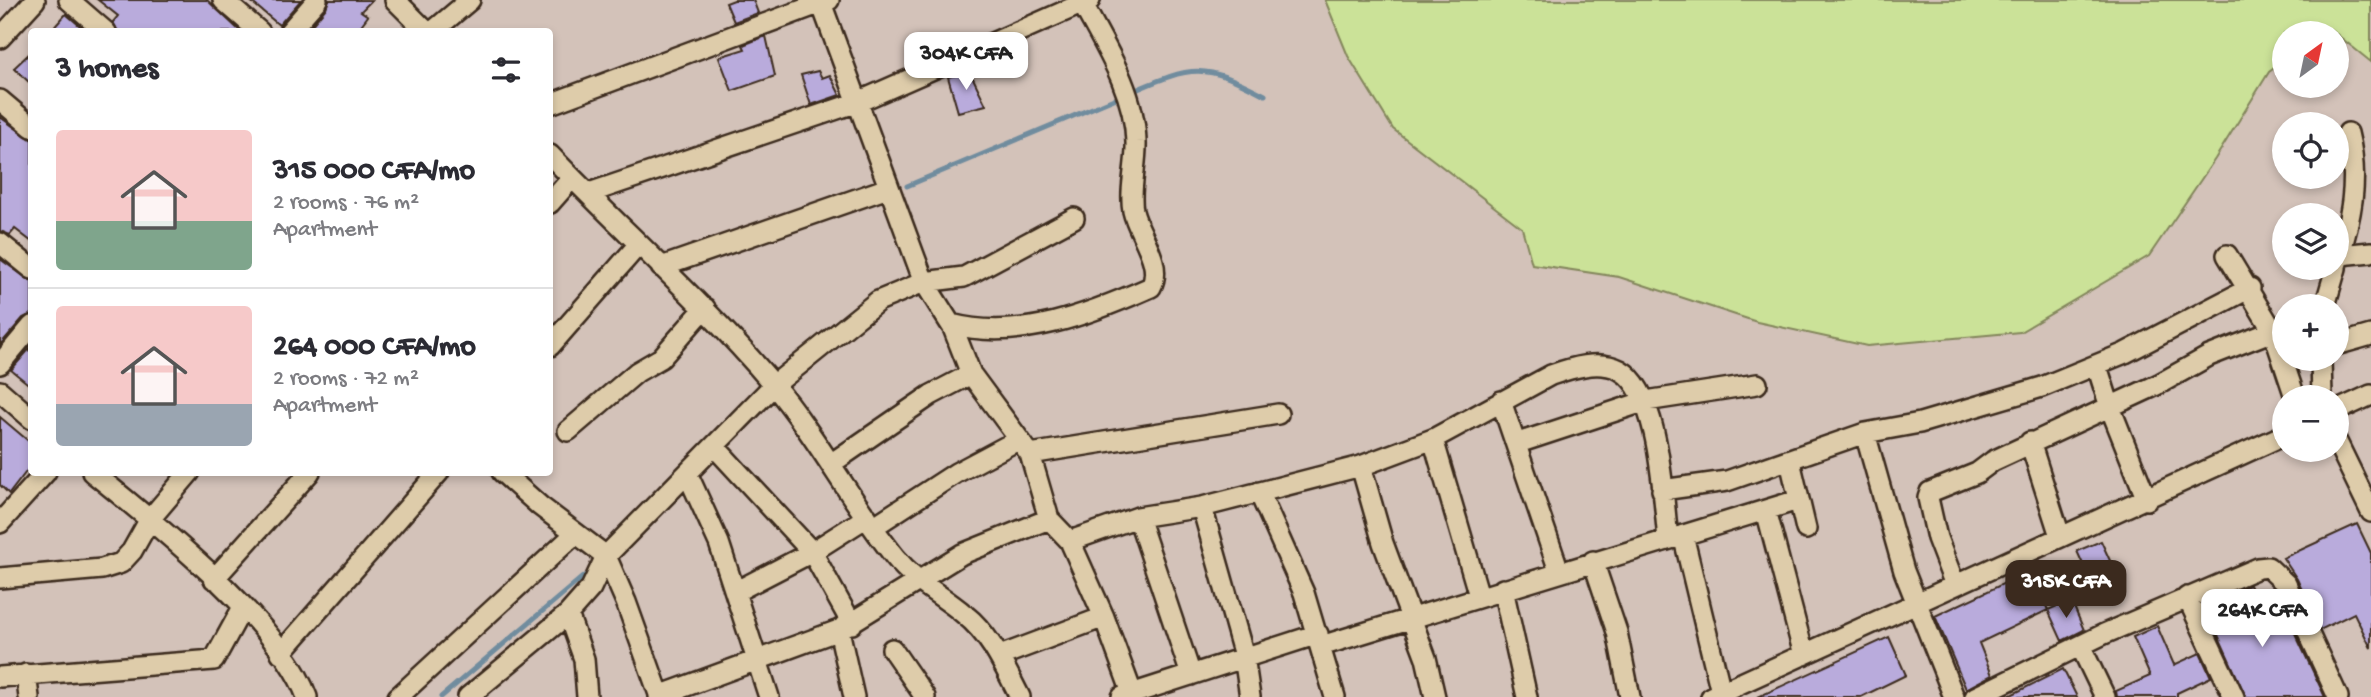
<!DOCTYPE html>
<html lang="en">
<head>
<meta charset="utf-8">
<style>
  body { margin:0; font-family:"Gochi Hand",sans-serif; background:#f2f2f3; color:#2b2b33; height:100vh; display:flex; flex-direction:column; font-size:26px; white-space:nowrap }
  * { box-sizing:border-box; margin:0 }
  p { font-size:23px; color:#7c7c81 }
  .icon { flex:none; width:38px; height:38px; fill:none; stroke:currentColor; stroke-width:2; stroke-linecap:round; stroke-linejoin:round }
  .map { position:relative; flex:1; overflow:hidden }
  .details { position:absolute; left:28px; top:28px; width:525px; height:448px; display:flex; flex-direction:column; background:#fff; border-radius:7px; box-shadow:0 4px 10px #0003 }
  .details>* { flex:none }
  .needle { width:46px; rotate:33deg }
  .tools { position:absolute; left:2272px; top:21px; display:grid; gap:14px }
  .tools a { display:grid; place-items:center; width:77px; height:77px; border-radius:50%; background:#fff; box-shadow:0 4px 10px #0003; font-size:35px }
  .price { position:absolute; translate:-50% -60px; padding:0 16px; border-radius:14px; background:#fff; color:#222; font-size:23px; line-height:46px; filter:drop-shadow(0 2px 4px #0008) }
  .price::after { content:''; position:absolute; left:50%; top:42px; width:21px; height:16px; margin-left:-10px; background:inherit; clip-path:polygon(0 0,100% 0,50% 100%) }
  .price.selected { background:#3b2a1e; color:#fff }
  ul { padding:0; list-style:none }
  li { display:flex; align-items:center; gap:21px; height:175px; padding:0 28px }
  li+li { border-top:2px solid #e1e1e2 }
  li span { display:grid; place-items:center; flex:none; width:196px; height:140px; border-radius:7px; color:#555 }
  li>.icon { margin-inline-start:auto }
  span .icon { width:84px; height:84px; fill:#fffc; stroke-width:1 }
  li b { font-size:30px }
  h2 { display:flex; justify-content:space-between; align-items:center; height:84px; padding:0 28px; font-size:30px }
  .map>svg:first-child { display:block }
</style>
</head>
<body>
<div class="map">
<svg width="2371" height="697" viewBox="0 0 2371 697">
  <rect width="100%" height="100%" fill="#d3c2b9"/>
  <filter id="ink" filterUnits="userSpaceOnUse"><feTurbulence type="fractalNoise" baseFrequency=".0143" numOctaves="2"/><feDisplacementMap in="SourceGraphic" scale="14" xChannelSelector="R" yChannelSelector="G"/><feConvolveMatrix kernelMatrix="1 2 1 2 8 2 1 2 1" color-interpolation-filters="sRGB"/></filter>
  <g filter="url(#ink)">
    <path fill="#cbe298" stroke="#83865b" stroke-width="2" d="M1325,0h1046v62l-41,-33 -7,4h-39v28l-15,11 -54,87 -66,97 -129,76 -153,14 -110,-24 -138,-45 -87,-13 -10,-36 -129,-99 -45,-73z"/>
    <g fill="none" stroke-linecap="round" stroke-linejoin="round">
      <path stroke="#708c9e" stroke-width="5" d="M1131,92c62,-27 73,-29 134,3
        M907,186l214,-90
        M441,697l143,-121"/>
    </g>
    <path fill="#b9abdc" stroke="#3b2a1e" stroke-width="2" d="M98,0h109l34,32h-123l-5,-10 5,-6z
      M249,0h52l-22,25z
      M329,0h43l-11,11 7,5 -12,16h-50l20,-24z
      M734,0h19l5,13 -24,9 -8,-19z
      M66,14l21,18h-37z
      M766,36l9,40 -43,15 -13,-34 26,-8 -2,-4z
      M32,51v34l-18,-17z
      M818,71l4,7 8,-3 10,20 -29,10 -10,-30z
      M970,72l16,33 -28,7 -10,-35z
      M0,117l32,23v102l-17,-13 -5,6 -10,-4z
      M0,259l32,23v32l-9,4 -23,27z
      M32,346v41l-21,-17z
      M0,417l32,27v20l-23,30 -9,-9z
      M2357,524l14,29v95l-17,-35 -34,17 -23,-51 -14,-21z
      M2101,541l17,37 -24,11 -17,-38z
      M2030,571l18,39 -69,33 13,32 -26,14 -31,-73z
      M2249,585l17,39 20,-10 39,83h-79l-42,-93z
      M2071,600l13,30 -22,11 -14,-31z
      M2157,626l17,39 26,-12 11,24 -34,16v4h-60l-1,-6 34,-15 -17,-39z
      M1889,637l17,38 -45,22h-103z
      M2063,669l14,28h-70z"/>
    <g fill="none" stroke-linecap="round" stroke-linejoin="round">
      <defs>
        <path id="minor" d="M69,0l37,32
          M223,0l37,32
          M395,0l32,32
          M820,0l104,282 29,46 18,46
          M289,32l28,-32
          M432,32l38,-32
          M0,38l35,-38
          M0,100l32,27
          M550,104l279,-104
          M550,155c74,77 153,147 222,228 46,55 79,119 123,174 20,25 45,37 69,57 27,21 41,54 56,83
          M589,193l269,-91 232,-102
          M550,203l22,-25
          M0,243l32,26
          M2227,255l46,76 22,66
          M2340,255l31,-3
          M2336,266c15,-46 24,-86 12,-133
          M661,267l227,-79
          M2325,306l11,-38
          M951,324c68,18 139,-10 200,-37 13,-23 -13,-53 -18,-76 -4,-22 4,-47 3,-69 -1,-50 -31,-96 -54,-139
          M2336,345l35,-10
          M550,346l89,-102
          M2321,359l1,38
          M0,364l32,-38
          M2097,366l13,41 37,93
          M0,391l32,28
          M1501,401l58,170
          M2336,411l35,-16
          M568,431l69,-59 24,-14 44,-50
          M1865,433l39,138 50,126
          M1433,439l46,157
          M2336,440l35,72
          M2030,442l30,94
          M1518,443l128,-42 111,-17
          M714,446l98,106 40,72
          M1030,454l248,-40
          M1790,461l16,68
          M832,463l99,-68 40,-21 59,80 19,65 21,22 68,-24 64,-10 159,-41 72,-27 118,-64c20,-7 48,-16 69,-5 40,22 43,128 48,169
          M1361,466l22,77 43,115 9,39
          M92,472c63,51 188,151 215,225
          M502,472l38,34 66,50 20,46 34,95
          M688,475l31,68 50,154
          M1662,490l65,-9 138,-48 55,-10 122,-36 83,-34 125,-65
          M1259,492l45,101 31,104
          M1202,507l42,149 6,41
          M1766,510l38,145
          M1138,517l53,158
          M0,523l46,-51
          M873,527l83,-54 62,-33
          M1683,535l38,157
          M1070,541l34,76 28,76
          M1593,561l24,71 13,65
          M0,578l102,-9 19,-6 11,-12 18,-32 40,-47
          M214,579l96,-107
          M1955,585l-18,-47 -9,-40 2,-6 47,-19 16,-12 166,-77 50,-28 64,-25
          M1503,589l24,108
          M735,592l77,-40 55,-35
          M2187,597l47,100
          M568,614l16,45 3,38
          M839,630l15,67
          M1321,646l477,-146
          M2081,647l24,50
          M892,649l33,48
          M281,653l158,-181
          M1000,656l104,-39
          M26,674l3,23
          M0,677l214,-17 29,-53
          M659,696l180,-66 123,-76 87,-35
          M398,697l177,-163
          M468,697l100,-83 23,-26 15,-32 168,-171 104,-84 46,-19 40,-5 110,-59
          M1122,697l196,-63
          M1711,697l573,-262
          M1975,697l129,-63 154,-66 10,-1 18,17 52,113"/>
      </defs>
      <use href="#minor" stroke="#3b2a1e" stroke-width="24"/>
      <use href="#minor" stroke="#deccaa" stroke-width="19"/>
    </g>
  </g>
</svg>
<div class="tools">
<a><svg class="needle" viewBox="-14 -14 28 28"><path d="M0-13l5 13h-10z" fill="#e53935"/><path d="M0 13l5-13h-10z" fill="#7c7c81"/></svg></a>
<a><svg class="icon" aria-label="locate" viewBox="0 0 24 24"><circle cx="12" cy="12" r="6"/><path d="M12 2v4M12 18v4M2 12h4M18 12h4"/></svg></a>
<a><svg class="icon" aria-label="layers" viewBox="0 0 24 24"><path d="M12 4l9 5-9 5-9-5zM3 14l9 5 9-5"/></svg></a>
<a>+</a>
<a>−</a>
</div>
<b class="price" style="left:966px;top:92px">304K CFA</b>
<b class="price selected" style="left:2066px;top:620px">315K CFA</b>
<b class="price" style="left:2262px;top:649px">264K CFA</b>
<section class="details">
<h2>3 homes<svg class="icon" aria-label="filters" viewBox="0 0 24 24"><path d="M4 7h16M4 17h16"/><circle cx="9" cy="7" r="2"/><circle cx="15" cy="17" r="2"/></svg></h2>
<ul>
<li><span style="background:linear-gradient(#f6c9c9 65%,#7fa58c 0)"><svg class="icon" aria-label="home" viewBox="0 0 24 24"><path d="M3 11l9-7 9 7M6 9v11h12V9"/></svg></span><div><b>315 000 CFA/mo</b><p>2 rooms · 76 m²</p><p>Apartment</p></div></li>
<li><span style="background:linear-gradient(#f6c9c9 70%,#9aa5b1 0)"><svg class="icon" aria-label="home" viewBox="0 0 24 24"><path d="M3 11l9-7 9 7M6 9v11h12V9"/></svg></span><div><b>264 000 CFA/mo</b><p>2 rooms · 72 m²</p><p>Apartment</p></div></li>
</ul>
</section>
</div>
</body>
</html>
